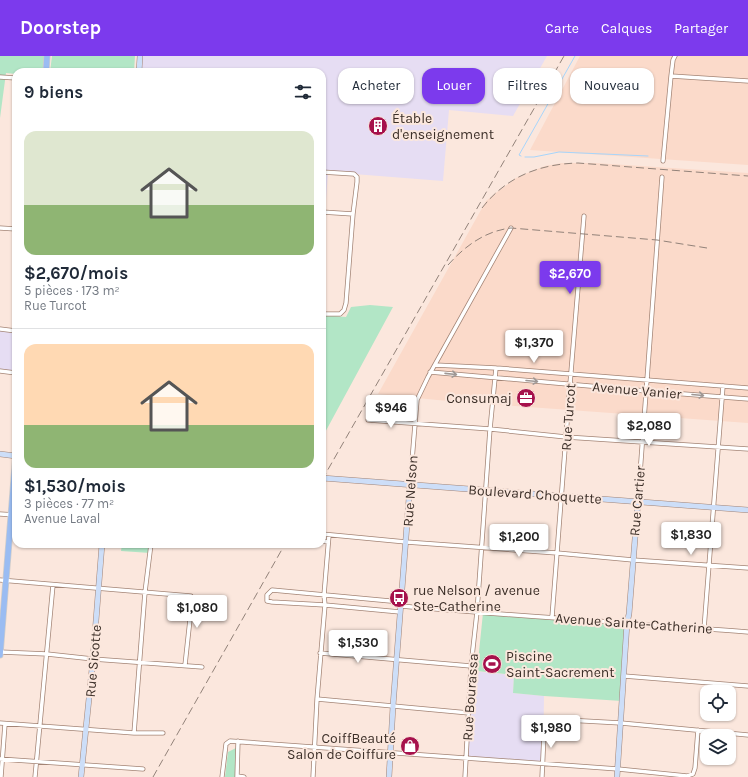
<!DOCTYPE html>
<html lang="fr">
<head>
<meta charset="utf-8">
<style>
  body { margin:0; font-family:Karla,sans-serif; background:#f6f6f7; color:#1f2937; height:100vh; display:flex; flex-direction:column; font-size:15px; white-space:nowrap }
  * { box-sizing:border-box; margin:0 }
  p { font-size:13px; color:#747a83 }
  .icon { flex:none; width:22px; height:22px; fill:none; stroke:currentColor; stroke-width:2; stroke-linecap:round; stroke-linejoin:round }
  .map { position:relative; flex:1; overflow:hidden }
  .panel { position:absolute; left:12px; top:12px; width:314px; height:480px; display:flex; flex-direction:column; background:#fff; border-radius:12px; box-shadow:0 1px 3px #0004 }
  .panel>* { flex:none }
  .top-card { position:absolute; left:338px; top:12px; width:350px; height:36px; display:flex; gap:8px }
  .fabs { position:absolute; left:700px; top:629px; display:grid; gap:8px }
  .fabs a { display:grid; place-items:center; width:36px; height:36px; border-radius:8px; background:#fff; box-shadow:0 1px 3px #0004; font-size:20px }
  .price { position:absolute; translate:-50% -34px; padding:0 9px; border-radius:4px; background:#fff; color:#222; font-size:13px; line-height:26px; filter:drop-shadow(0 1px 2px #0008) }
  .price::after { content:''; position:absolute; left:50%; top:24px; width:12px; height:9px; margin-left:-6px; background:inherit; clip-path:polygon(0 0,100% 0,50% 100%) }
  .price.on { background:#7c3aed; color:#fff }
  ul { padding:0; list-style:none }
  li { display:grid; align-content:center; gap:8px; height:212px; padding:0 12px }
  li+li { border-top:1px solid #e0e1e3 }
  li span { display:grid; place-items:center; height:124px; border-radius:12px; color:#555 }
  li>.icon { margin-inline-start:auto }
  span .icon { width:72px; height:72px; fill:#fffc; stroke-width:1 }
  li b { font-size:17px }
  h2 { display:flex; justify-content:space-between; align-items:center; height:48px; padding:0 12px; font-size:17px }
  .pill { padding:0 14px; border-radius:12px; background:#fff; box-shadow:0 1px 3px #0004; font-size:14px; line-height:36px }
  .pill.on { background:#7c3aed; color:#fff }
  header { display:flex; align-items:center; gap:24px; box-sizing:border-box; height:56px; padding:0 20px; background:#7c3aed; color:#fff }
  header strong { font-size:19px }
  nav { display:flex; gap:22px; margin-inline-start:auto; font-size:14px }
  .map>svg:first-child { display:block }
</style>
</head>
<body>
<header>
<strong>Doorstep</strong>
<nav><a>Carte</a><a>Calques</a><a>Partager</a></nav>
</header>
<div class="map">
<svg width="748" height="721" viewBox="0 0 748 721">
  <rect width="100%" height="100%" fill="#fbe7dd"/>
  <path fill="#fbdaca" d="M580,0h168v109l-218,-15z
    M562,107h33l153,10v250l-262,-19 -49,-4 -59,-6 108,-193 11,-9 19,-14 16,-7 13,-5z"/>
  <path fill="#e6ddf3" d="M140,0h407l-34,60 -64,-6 -6,71 -115,-9 -3,41 -3,-1v-140h-183z
    M0,273l16,2v42l-16,-2z
    M471,615l43,4 -1,18 31,3 -1,68 -77,-6z"/>
  <path fill="#b2e6c6" d="M0,0h50l-3,16h-31v2l-10,-1 -6,45z
    M52,0h83l-1,16h-84z
    M370,249l23,2 -71,131v-123l24,2 5,-10z
    M122,488h29l-1,9 -29,-2z
    M483,557l144,10 -5,78 -78,-5 -31,-3 1,-18 -37,-4z
    M236,692l-1,29h-10l3,-25z"/>
  <path fill="#a7d5fb" d="M484,603l16,1 -1,9 -16,-2z"/>
  <g fill="none" stroke-linecap="round" stroke-linejoin="round">
    <path stroke="#a7d5fb" stroke-width="1" d="M521,100l-2,-1 56,-99
      M525,101h9l25,-5 89,4"/>
    <defs>
      <path id="street" d="M671,20l77,5
        M0,21l16,1
        M663,105l8,-85 2,-16 2,-4
        M322,116l32,2 3,3v5l-4,32 -7,89 -2,7 -4,4h-18
        M322,156l31,2
        M0,172l16,1
        M0,273l16,2
        M435,309l61,3 252,20
        M0,315l16,2
        M430,316l216,19 102,8
        M368,364l122,9 76,8 182,12
        M410,429l7,-85 11,-23 83,-149
        M638,445l24,-324
        M0,458l16,1
        M322,478l84,8 151,11 76,7 115,8
        M322,485l6,1
        M0,524l191,16 1,5 -7,64
        M401,550c115,10 231,17 347,26
        M400,556l-75,-7 -53,-3 -5,-1v-6l5,-5 129,12
        M552,561l5,-64 13,-169 14,-168
        M704,573l19,-243
        M0,596l47,2 46,5 109,8
        M320,597l151,13
        M624,620l124,10
        M317,643l152,14
        M0,667l134,10h29
        M134,677l11,-141 6,-48
        M0,703l143,10
        M237,720l7,1
        M1,721l4,-53
        M35,721l18,-192
        M222,721l4,-33 4,-3 388,28 69,7 6,-2 2,-6 3,-38
        M237,721l1,-36
        M313,721l4,-78 8,-94 -1,-10 5,-60
        M465,721l6,-111 6,-54 13,-183 6,-61
        M542,721l2,-43 4,-15 73,4 127,12"/>
      <path id="secondary" d="M139,16l1,-16
        M0,398l16,2
        M322,422l426,32
        M81,721l12,-118 9,-115
        M389,721l4,-71 17,-221
        M617,721l10,-154 2,-9 9,-113"/>
      <path id="primary" d="M46,16l1,-16
        M0,599l16,-202"/>
    </defs>
    <use href="#street" stroke="#a38475" stroke-width="5"/>
    <use href="#secondary" stroke="#a38475" stroke-width="6"/>
    <use href="#primary" stroke="#d0cdcb" stroke-width="7"/>
    <use href="#street" stroke="#fff" stroke-width="3.5"/>
    <use href="#secondary" stroke="#cddef8" stroke-width="5"/>
    <use href="#primary" stroke="#9abcf2" stroke-width="5.5"/>
    <path stroke="#928279" stroke-width="1" stroke-dasharray="8 4" stroke-linecap="butt" d="M482,152c24,-31 57,-44 96,-45l170,13
      M448,209c17,-19 37,-34 63,-37l146,12 50,8
      M322,424l242,-424
      M153,721l132,-233"/>
  </g>
  <defs><path id="oneway-shaft" d="M-6 0H5M1.5-3L5.5 0L1.5 3" fill="none" stroke-width="1.6" stroke-linecap="round" stroke-linejoin="round"/></defs>
  <g stroke="#9e9794">
    <use href="#oneway-shaft" transform="translate(451 318) rotate(6)"/>
    <use href="#oneway-shaft" transform="translate(532 325) rotate(5)"/>
    <use href="#oneway-shaft" transform="translate(698 339) rotate(5)"/>
  </g>
  <defs>
    <symbol id="building-disc" viewBox="-11 -11 22 22"><circle r="9.5" fill="#a6114c" stroke="#fbe7dd"/><path d="M-4-6H4V6H1V3H-1V6H-4ZM-2.5-4.3h1.7v1.8h-1.7ZM.8-4.3h1.7v1.8H.8ZM-2.5-1h1.7V.8h-1.7ZM.8-1h1.7V.8H.8Z" fill="#fff"/></symbol>
    <symbol id="office-disc" viewBox="-11 -11 22 22"><circle r="9.5" fill="#a6114c" stroke="#fbe7dd"/><path d="M-6-3h4V-5.5h4V-3h4V5H-6ZM-1-4.5V-3h2v-1.5ZM-6 0V1H6V0Z" fill="#fff"/></symbol>
    <symbol id="bus-disc" viewBox="-11 -11 22 22"><circle r="9.5" fill="#a6114c" stroke="#fbe7dd"/><path d="M-5-6H5V4H4V6H2V4H-2V6H-4V4H-5ZM-3.5-4V0h7V-4ZM-3.5 1.2v1.5H-2V1.2ZM2 1.2v1.5H3.5V1.2Z" fill="#fff"/></symbol>
    <symbol id="stadium-disc" viewBox="-11 -11 22 22"><circle r="9.5" fill="#a6114c" stroke="#fbe7dd"/><path d="M0-5a6.5 5 0 1 0 0 10a6.5 5 0 1 0 0-10ZM-3.5-1.8h7v3.6h-7Z" fill="#fff"/></symbol>
    <symbol id="shop-disc" viewBox="-11 -11 22 22"><circle r="9.5" fill="#a6114c" stroke="#fbe7dd"/><path d="M-5-2.5h2.3a2.7 3.5 0 0 1 5.4 0H5L5.5 6h-11ZM-1.5-2.5h3a1.5 2.3 0 0 0-3 0Z" fill="#fff"/></symbol>
  </defs>
  <g fill-rule="evenodd">
    <use href="#building-disc" x="367" y="59" width="22" height="22"/>
    <use href="#office-disc" x="515" y="331" width="22" height="22"/>
    <use href="#bus-disc" x="388" y="531" width="22" height="22"/>
    <use href="#stadium-disc" x="481" y="597" width="22" height="22"/>
    <use href="#shop-disc" x="399" y="679" width="22" height="22"/>
  </g>
  <g text-anchor="middle" stroke-width="4" stroke-linejoin="round" paint-order="stroke">
    <g font-size="14" fill="#3c2f28" stroke="#fbe7dd" text-anchor="start">
      <text x="392" y="67">Étable<tspan x="392" dy="16">d'enseignement</tspan></text>
      <text x="512" y="347" text-anchor="end">Consumaj</text>
      <text x="413" y="539">rue Nelson / avenue<tspan x="413" dy="16">Ste-Catherine</tspan></text>
      <text x="506" y="605">Piscine<tspan x="506" dy="16">Saint-Sacrement</tspan></text>
      <text x="396" y="687" text-anchor="end">CoiffBeauté<tspan x="396" dy="16">Salon de Coiffure</tspan></text>
    </g>
    <g font-size="14" fill="#3c2f28" stroke="#fbe7dd">
      <text transform="translate(637 334) rotate(5)" y="5">Avenue Vanier</text>
      <text transform="translate(568 361) rotate(-86)" y="5">Rue Turcot</text>
      <text transform="translate(410 435) rotate(-86)" y="5">Rue Nelson</text>
      <text transform="translate(535 438) rotate(4)" y="5">Boulevard Choquette</text>
      <text transform="translate(637 445) rotate(-85)" y="5">Rue Cartier</text>
      <text transform="translate(634 567) rotate(4)" y="5">Avenue Sainte-Catherine</text>
      <text transform="translate(93 605) rotate(-85)" y="5">Rue Sicotte</text>
      <text transform="translate(470 641) rotate(-86)" y="5">Rue Bourassa</text>
    </g>
  </g>
</svg>
<div class="fabs">
<a><svg class="icon" aria-label="locate" viewBox="0 0 24 24"><circle cx="12" cy="12" r="6"/><path d="M12 2v4M12 18v4M2 12h4M18 12h4"/></svg></a>
<a><svg class="icon" aria-label="layers" viewBox="0 0 24 24"><path d="M12 4l9 5-9 5-9-5zM3 14l9 5 9-5"/></svg></a>
</div>
<b class="price on" style="left:570px;top:239px">$2,670</b>
<b class="price" style="left:534px;top:308px">$1,370</b>
<b class="price" style="left:391px;top:373px">$946</b>
<b class="price" style="left:649px;top:391px">$2,080</b>
<b class="price" style="left:691px;top:500px">$1,830</b>
<b class="price" style="left:519px;top:502px">$1,200</b>
<b class="price" style="left:197px;top:573px">$1,080</b>
<b class="price" style="left:358px;top:608px">$1,530</b>
<b class="price" style="left:551px;top:693px">$1,980</b>
<div class="top-card">
<a class="pill">Acheter</a>
<a class="pill on">Louer</a>
<a class="pill">Filtres</a>
<a class="pill">Nouveau</a>
</div>
<section class="panel">
<h2>9 biens<svg class="icon" aria-label="filters" viewBox="0 0 24 24"><path d="M4 7h16M4 17h16"/><circle cx="9" cy="7" r="2"/><circle cx="15" cy="17" r="2"/></svg></h2>
<ul>
<li><span style="background:linear-gradient(#dfe7d0 60%,#8fb573 0)"><svg class="icon" aria-label="home" viewBox="0 0 24 24"><path d="M3 11l9-7 9 7M6 9v11h12V9"/></svg></span><div><b>$2,670/mois</b><p>5 pièces · 173 m²</p><p>Rue Turcot</p></div></li>
<li><span style="background:linear-gradient(#ffd9b3 65%,#8fb573 0)"><svg class="icon" aria-label="home" viewBox="0 0 24 24"><path d="M3 11l9-7 9 7M6 9v11h12V9"/></svg></span><div><b>$1,530/mois</b><p>3 pièces · 77 m²</p><p>Avenue Laval</p></div></li>
</ul>
</section>
</div>
</body>
</html>
